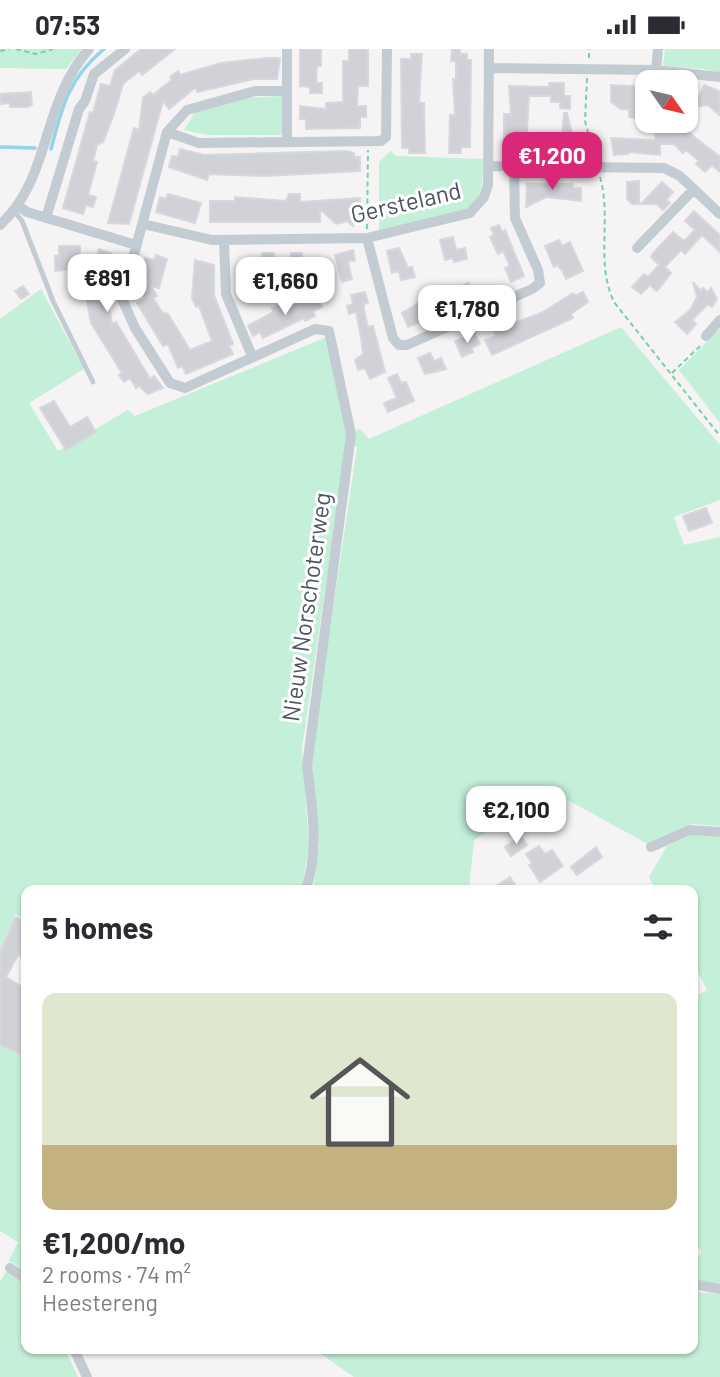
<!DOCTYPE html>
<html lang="en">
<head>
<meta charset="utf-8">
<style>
  body { margin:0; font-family:Barlow,sans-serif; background:#f2f2f3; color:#2b2b33; height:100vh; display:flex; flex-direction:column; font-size:26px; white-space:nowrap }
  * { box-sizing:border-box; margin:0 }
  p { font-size:23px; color:#7c7c81 }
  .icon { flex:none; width:38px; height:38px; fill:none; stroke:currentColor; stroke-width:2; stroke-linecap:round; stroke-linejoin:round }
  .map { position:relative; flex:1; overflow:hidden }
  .details { position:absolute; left:21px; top:836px; width:677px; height:469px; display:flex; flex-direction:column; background:#fff; border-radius:14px; box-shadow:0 2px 5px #0004 }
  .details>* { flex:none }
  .needle { width:46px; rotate:124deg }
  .tools { position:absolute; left:635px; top:21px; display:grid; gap:14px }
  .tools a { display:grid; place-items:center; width:63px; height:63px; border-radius:14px; background:#fff; box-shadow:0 2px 5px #0004; font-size:35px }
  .price { position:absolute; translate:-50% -60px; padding:0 16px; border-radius:14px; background:#fff; color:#222; font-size:23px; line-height:46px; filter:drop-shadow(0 2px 4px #0008) }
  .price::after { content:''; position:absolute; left:50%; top:42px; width:21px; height:16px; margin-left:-10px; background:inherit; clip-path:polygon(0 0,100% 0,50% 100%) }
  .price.on { background:#db2777; color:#fff }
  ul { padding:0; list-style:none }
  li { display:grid; align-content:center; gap:14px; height:371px; padding:0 21px }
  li+li { border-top:2px solid #e1e1e2 }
  li span { display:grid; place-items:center; height:217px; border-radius:14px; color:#555 }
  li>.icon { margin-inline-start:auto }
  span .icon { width:126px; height:126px; fill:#fffc; stroke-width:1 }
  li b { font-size:30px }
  h2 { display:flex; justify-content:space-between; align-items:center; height:84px; padding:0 21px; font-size:30px }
  .status { display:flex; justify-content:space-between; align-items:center; height:49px; padding:0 35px; background:#fff; direction:ltr }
  .status svg { height:19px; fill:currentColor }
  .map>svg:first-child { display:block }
</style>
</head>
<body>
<div class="status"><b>07:53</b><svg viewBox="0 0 49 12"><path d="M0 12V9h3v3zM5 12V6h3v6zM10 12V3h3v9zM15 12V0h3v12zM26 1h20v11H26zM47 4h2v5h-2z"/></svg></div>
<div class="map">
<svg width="720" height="1328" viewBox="0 0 720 1328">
  <rect width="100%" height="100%" fill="#f5f3f3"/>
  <path fill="#c4efd8" d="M0,0h82l-16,20 -66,-1z
    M665,0h55v24l-16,-4 -41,-3z
    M282,47v39h-74l-24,-5 11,-18 49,-14z
    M391,102l5,5 87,3c0,15 1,36 -12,47 -18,14 -69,19 -92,24v-68z
    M41,240l43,80 -55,34 29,48 70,-41 7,6 192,-79 21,93 -46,319 7,99 -8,43h-275v28l-11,-5 -14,33 11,6 -12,26v-660z
    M621,278l99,118v55l-46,17 10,28 36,-8v289l-28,-2 -44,20 -84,-46 -20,-5 -70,47 -5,51h-156l6,-44 -9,-83 47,-317 -4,-1 1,-15 6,-2 9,10z
    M719,280l1,1v93l-41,-53z
    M691,786l29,2v448l-27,-4v-17l9,-13 -9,-8v-245l14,-8 -14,-27v-72h-37l-7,-14 18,-31z
    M0,980l26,14v230l-17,-13 9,-18 -18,-11z
    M7,1221l19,12v67h39l13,28h-78v-95z
    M693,1243l27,2v83h-366l-40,-28h379z"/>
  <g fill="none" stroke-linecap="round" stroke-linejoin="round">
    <path stroke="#93d3eb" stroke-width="3.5" d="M0,98l35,1
      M51,100c11,-43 18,-71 53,-100"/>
  </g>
  <path fill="#d0d2d7" stroke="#d7d8de" stroke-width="2" d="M141,0h34l-33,26 -3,-4 -16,13 -9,30 -11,28 -6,3 -4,16 4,1 -9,33 8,2 -3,10 -7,-2 -3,9 -20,-6 27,-96 3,1 8,-29 9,2 5,-16z
    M300,0h21v17h-4l-1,17h6v10h-12v-6l-10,-1z
    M349,0h19v37h-10l-1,20h9v11h-6v11l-54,1v-10h-6v-13l26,3v-6l17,-1v-41h6z
    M452,0h8v5h7v6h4l-1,87h-9v6h-12l1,-38h5l-2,-36h3v-18h-5z
    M411,5h11l-3,49h5l1,50h-16v-5h-7l-1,-89h10z
    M267,9h13l-3,21h-23l-57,13 -1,-5 -27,22 -6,-8 -34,123 -21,-1 26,-95 5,2 4,-32 7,-6 3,3 16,-13 3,-2 -2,-3 8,-6 2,4 41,-12z
    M549,34h15v13h6v13l-10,-1v-6h-9v-6h-22l-2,35h-7v19h-16v-36h7l-2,-28 40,1z
    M611,36l37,2v17l-11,2v12l-8,-1v-8h-8l-10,-7z
    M704,36l15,6 1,25 -12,-11 -22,3v-11h12z
    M31,43l1,13 -4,2h-18v-4l-10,1v-10z
    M564,64h3l8,34h-10v4h-29v-17l26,1z
    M674,72l46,36v15l-8,-7 -7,7 -9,-8 3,-3 -13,-11 -3,3 -9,-9h-14v11l-32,-3v2l-14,1 -3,-17 44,2v-7h19z
    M180,100l24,6 143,-4 7,2v4h6v14l-95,5 -56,-2 -2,6 -38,-13 3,-11 6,1z
    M639,132v23h-7l-5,-5v-17z
    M662,133l11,10 -7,8 4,3 -7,7 -6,-6h-16z
    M527,135h46v4h8v13l-35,-4 -20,10z
    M168,145l33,9 -6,20 -39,-11 4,-15 6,2z
    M289,145h11v8l60,-4v11h-7v17l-6,-5 -11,3 -16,-15v13h-110v-21h25v-4l51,4z
    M694,162l26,24v17l-18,-17 -17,19 -4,-4 -16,17 6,6 -14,18 -7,-6 -9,9 -9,-7 12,-13 4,3 11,-12 -8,-8 2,-4 20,-21 11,9 11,-11 -10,-9z
    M499,176l3,7 3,-2 19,46 -13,6 -6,-14 5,-2 -7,-15 -5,3 -8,-17 4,-2 -3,-7z
    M453,188l3,13 9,-2 2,11 -13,3 -1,-4 -8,2 -5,-20z
    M559,191l3,6 8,-4 13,29 -17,8 -4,-9 -5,-5 -3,2 -9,-21z
    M59,197h21v10h17l2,-7 12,4 -2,5 10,3 -5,20 -10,-3 8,46 4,-2 34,57 4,-3 9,12 -15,6 -9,-8 -3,2 -6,-10 -6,4 -5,-7 3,-2 -31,-50 -6,-32 5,-1 6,-23 -41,4v-15h4z
    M399,199l9,20 4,-1 3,10 -14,3 -2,-9 -7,2 -5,-22z
    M353,201l2,10 -7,2 4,17 -10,3 -7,-27z
    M262,204h12v5h17v-5h11v6h9v13l-54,-1 -6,2v10l-7,4 -7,-5 1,-16h9v-5h15z
    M156,206l11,4 -8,29 -8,-2 6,10 -4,2 9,14 6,2 22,36 22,-9 -13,-35 -3,1 -4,-9 3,-38 19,5v30l19,49 -4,2 4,8 -47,20 -4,-8 -4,2 -10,-24 -5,2 -26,-43 8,-5 -3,-4 7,-14 -9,-2 5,-20 9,2z
    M693,233l8,9 2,-3 5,4 3,-4 6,11 -5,8 -4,-3 -16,16 4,4 -9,10 -12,-12 15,-12 7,-13z
    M468,234l7,15 -25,7 -5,-11z
    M23,237l6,8 -8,5 -6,-8z
    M365,243l3,11 -4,1v6l4,17 5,-1 12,46 -15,7 -5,-11 -7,2 -3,-10 8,-6 -2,-17 -5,-25 -7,2 -2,-8 6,-2 -2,-9z
    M583,243l5,10 -17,12 2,4 -81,37 -7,-15 10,-4 -1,-12 13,-7 3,8 33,-13 30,-19 2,3z
    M316,247l6,11 -9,4 2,5 -10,5 -1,-3 -41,20 -3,-6 -7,4 -5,-10 25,-14 -1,-4 10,-4 2,4 8,-2z
    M424,251l8,17 -24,10 -6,-14z
    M475,285l5,10 -9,4 2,4 -11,5 -7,-16z
    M430,304l4,8 7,-3 5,11 -21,5 -7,-16z
    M397,325l4,9 5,-1 8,19 -26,11 -4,-9 13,-5 -9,-20z
    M54,352l16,26 17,-10 9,15 -30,18 -26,-42z
    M706,459l6,15 -23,8 -6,-15z
    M521,787l6,9 -16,11 -6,-9z
    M539,797l6,8 7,-4 11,16 -23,16 -11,-17 3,-2 -6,-9z
    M596,798l6,10 -25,18 -6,-8z
    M510,828l9,14h-30z
    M15,868l11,5v44l-7,-13 -13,24 20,12v68l-26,-12v-93z"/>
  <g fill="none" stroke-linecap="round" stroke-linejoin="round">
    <path stroke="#7ccdaa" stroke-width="2" stroke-dasharray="5 3.5" stroke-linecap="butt" d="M16,0l20,5 17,-5
      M0,2l9,-2
      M589,9v-9
      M587,29l-2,43 9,34
      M600,128c12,42 -5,85 14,125l106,134
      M367,180l1,-79
      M672,324l28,-27"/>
    <path stroke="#c4ccd3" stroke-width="5" d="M14,162l8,10 31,80 40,81"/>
    <path stroke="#c4ccd3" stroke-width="10" d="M489,19l167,2 64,7
      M656,21l2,-21
      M287,42h-32l-68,19 -20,22 -45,167 13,29 35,55 15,5 130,-59 14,2 22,103 -44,332c5,40 13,87 -2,125
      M167,83l32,11 182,-2 5,-4 1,-88
      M287,92v-92
      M489,117l175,2 16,8 40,38
      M18,157l9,6 109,33
      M46,169l33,-109 6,-8 9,-27 31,-25
      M143,175l69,16 155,-2 103,-25 14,-16 4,-12 1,-136
      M0,176c52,-48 40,-120 89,-176
      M367,189l26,100 6,7h8l125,-56 8,-6 -2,-13 -23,-52 -1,-50
      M224,192l2,53 26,62
      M637,199l57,-59
      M706,287l14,-16
      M651,798l39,-17 30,2
      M10,1219l16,11
      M693,1235l27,5
      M74,1300l13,28"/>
  </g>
  <g text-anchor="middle" stroke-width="6" stroke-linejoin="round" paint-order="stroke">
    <g font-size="24" fill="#4b5460" stroke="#fff">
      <text transform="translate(406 154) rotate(-13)" y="8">Gersteland</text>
      <text transform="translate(307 558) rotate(-82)" y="8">Nieuw Norschoterweg</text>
    </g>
  </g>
</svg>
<div class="tools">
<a><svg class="needle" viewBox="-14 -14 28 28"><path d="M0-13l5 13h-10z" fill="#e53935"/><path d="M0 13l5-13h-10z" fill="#7c7c81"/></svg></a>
</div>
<b class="price on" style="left:552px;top:143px">€1,200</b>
<b class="price" style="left:107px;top:265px">€891</b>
<b class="price" style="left:285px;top:268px">€1,660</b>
<b class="price" style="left:467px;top:296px">€1,780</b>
<b class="price" style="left:516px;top:797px">€2,100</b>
<section class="details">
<h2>5 homes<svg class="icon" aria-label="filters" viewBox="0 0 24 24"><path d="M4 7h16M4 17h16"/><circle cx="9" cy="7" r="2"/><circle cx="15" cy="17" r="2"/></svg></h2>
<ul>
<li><span style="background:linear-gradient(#dfe7d0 70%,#c2b280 0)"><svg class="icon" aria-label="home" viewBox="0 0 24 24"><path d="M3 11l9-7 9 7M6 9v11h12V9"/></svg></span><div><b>€1,200/mo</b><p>2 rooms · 74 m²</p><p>Heestereng</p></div></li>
</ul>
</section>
</div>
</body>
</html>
